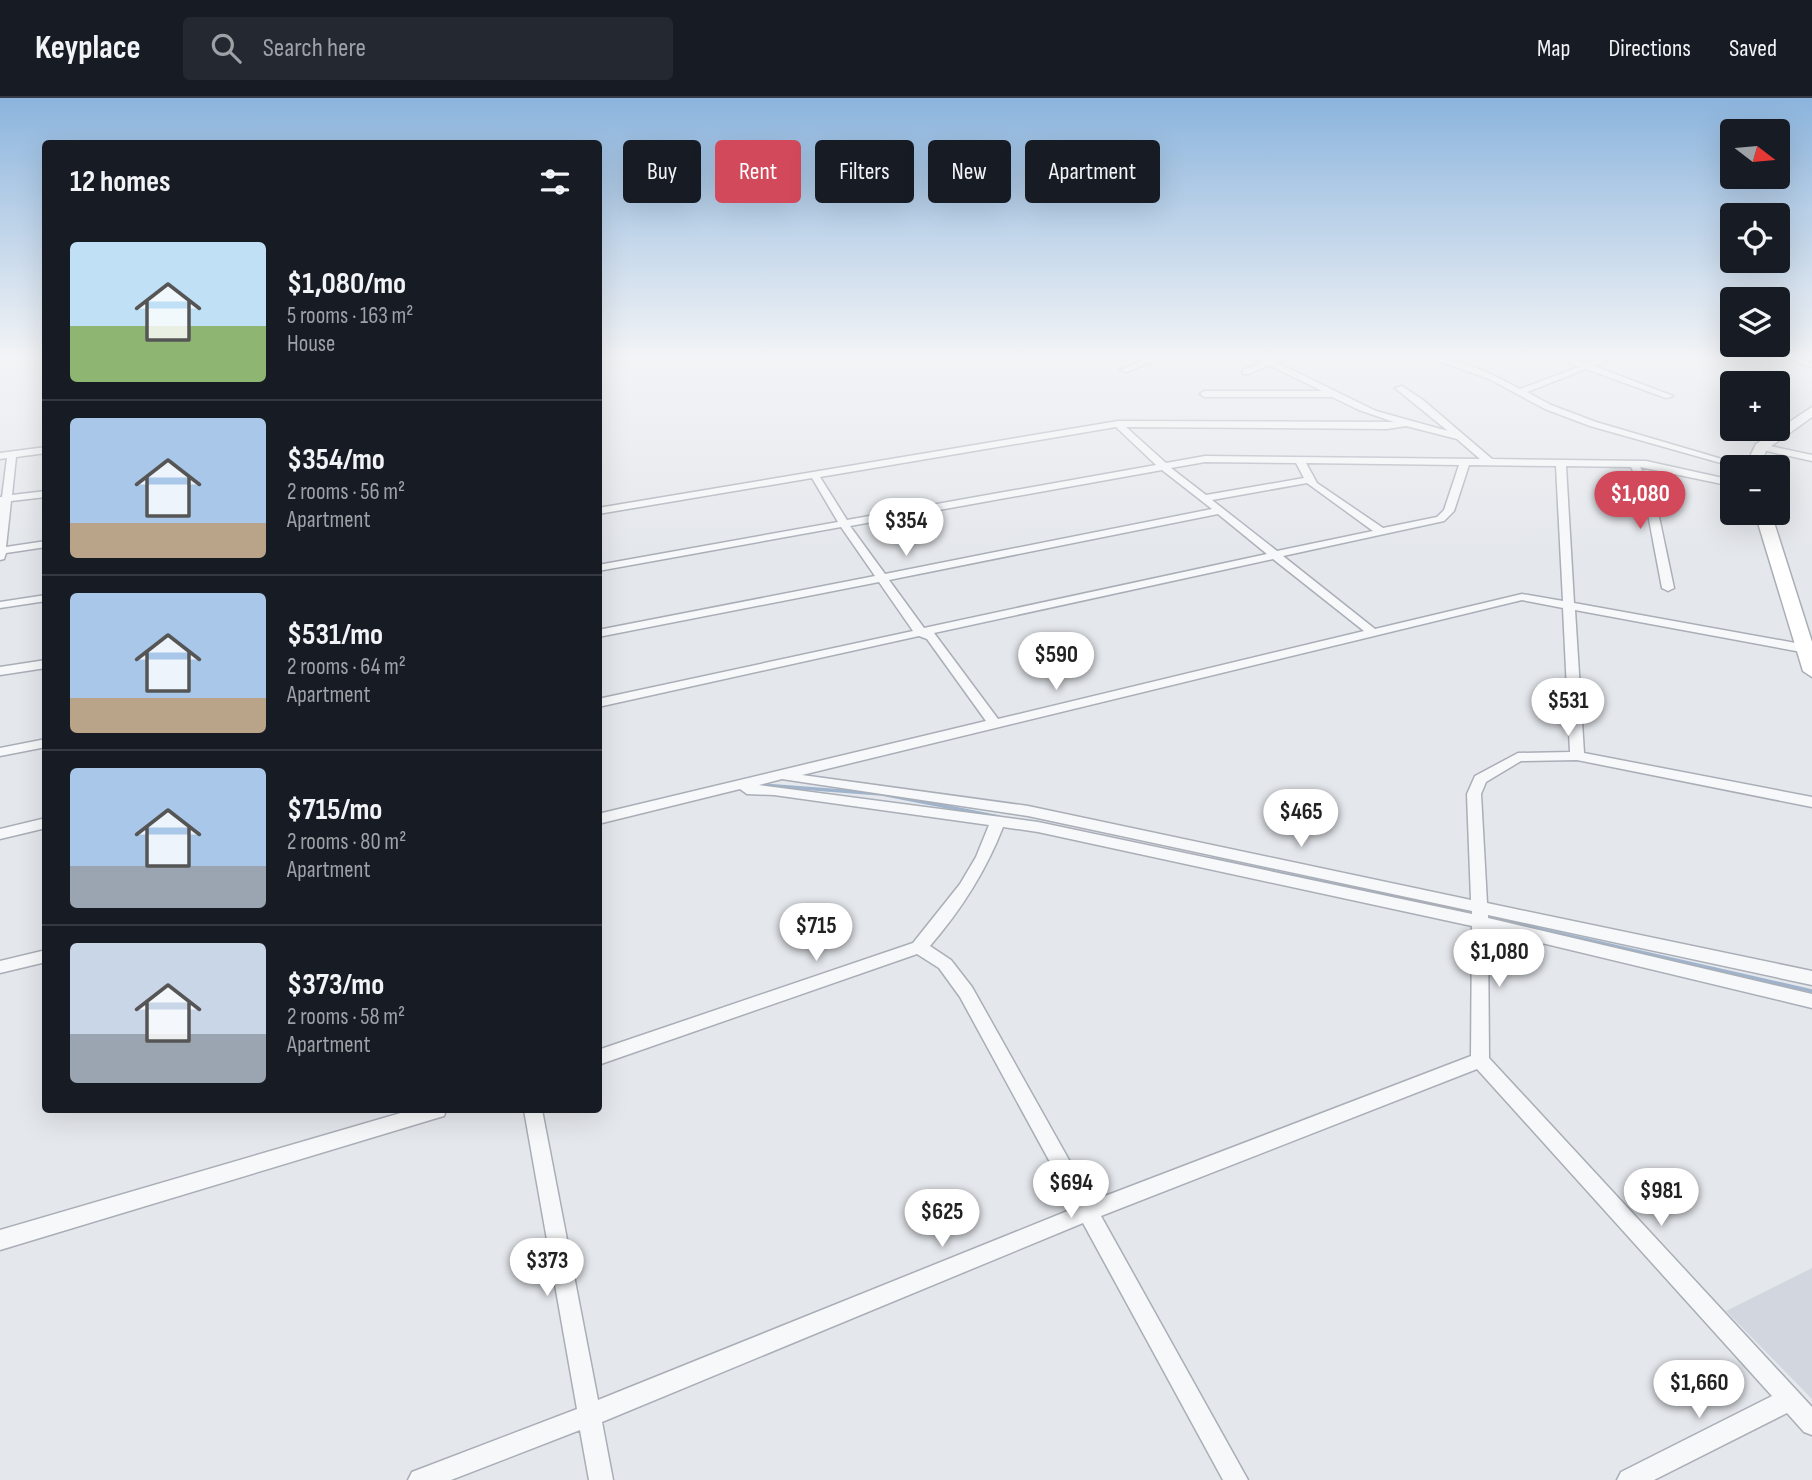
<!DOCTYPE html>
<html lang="en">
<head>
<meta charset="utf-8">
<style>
  body { margin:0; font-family:"Sofia Sans Condensed",sans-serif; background:#242831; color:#f1f3f6; height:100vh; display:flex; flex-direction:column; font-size:26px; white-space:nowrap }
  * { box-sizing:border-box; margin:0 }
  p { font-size:23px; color:#9ea1a6 }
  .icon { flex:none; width:38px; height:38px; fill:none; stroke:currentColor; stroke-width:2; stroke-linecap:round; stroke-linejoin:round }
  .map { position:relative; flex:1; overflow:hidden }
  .panel { position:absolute; left:42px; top:42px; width:560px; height:973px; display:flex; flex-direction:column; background:#171b24; border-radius:7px; box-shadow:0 7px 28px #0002 }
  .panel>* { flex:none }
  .banner { position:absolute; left:623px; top:42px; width:665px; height:63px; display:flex; gap:14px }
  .needle { width:46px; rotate:106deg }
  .tools { position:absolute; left:1720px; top:21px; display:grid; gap:14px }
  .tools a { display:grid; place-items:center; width:70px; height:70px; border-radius:7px; background:#171b24; box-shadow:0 7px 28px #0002; font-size:35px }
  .price { position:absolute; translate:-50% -60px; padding:0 16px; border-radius:24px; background:#fff; color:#222; font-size:23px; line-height:46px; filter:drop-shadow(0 2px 4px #0008) }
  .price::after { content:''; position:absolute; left:50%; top:42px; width:21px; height:16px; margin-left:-10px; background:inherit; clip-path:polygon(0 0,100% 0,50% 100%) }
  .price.active { background:#d1495b; color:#fff }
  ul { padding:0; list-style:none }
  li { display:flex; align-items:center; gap:21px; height:175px; padding:0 28px }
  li+li { border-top:2px solid #363941 }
  li span { display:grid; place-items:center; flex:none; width:196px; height:140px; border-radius:7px; color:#555 }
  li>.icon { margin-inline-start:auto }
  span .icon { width:84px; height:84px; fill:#fffc; stroke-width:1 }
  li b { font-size:30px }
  h2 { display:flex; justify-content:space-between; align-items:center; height:84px; padding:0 28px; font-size:30px }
  .pill { padding:0 24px; border-radius:7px; background:#171b24; box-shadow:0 7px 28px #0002; font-size:24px; line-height:63px }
  .pill.active { background:#d1495b; color:#fff }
  header { display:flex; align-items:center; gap:42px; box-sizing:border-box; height:98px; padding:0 35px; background:#171b24; border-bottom:2px solid #363941 }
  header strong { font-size:33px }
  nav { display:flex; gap:38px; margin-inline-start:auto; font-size:24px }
  .search { width:490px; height:63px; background:#242831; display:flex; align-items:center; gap:18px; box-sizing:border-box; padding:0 24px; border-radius:7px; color:#9ea1a6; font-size:26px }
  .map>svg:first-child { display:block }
</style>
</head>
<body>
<header>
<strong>Keyplace</strong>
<div class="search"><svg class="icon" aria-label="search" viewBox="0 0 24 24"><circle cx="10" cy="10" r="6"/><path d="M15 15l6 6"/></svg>Search here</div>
<nav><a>Map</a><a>Directions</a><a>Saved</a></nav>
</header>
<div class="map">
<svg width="1812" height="1382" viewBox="0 0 1812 1382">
  <rect width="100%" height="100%" fill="#e4e7ec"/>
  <path fill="#d2d6de" d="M1812,1170v131l-86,-88z"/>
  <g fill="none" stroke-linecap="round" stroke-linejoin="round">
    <path stroke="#9fb4cc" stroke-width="3.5" d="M762,687l120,9 117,23
      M1212,761l264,55
      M1486,819l326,74"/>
    <defs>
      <path id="minor" d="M1146,261h12l-31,13 -7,-2z
        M1256,261h12l8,3 100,49 72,20 -53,-43 7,-2 21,14 69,59 154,2 86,19v6l-92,-19 14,26 20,95 -6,3 -6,-3 -18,-95 -13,-26 -65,-1 8,137 238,43v8l-237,-44 9,143 228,44v10l-235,-47 -56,1 -35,21 -5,12 6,109 325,68v14l-324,-70v3l324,76v14l-324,-78 1,128 323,349v28l-8,-3 -17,-19 -133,67h-37l4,-8 151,-76 -295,-327 -376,147 147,264h-25l-140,-257 -481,199 11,58h-24l-9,-50 -129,50h-43l4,-8 165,-63 -53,-299h18l56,290 477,-192 -115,-211 -21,-29 -22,-14 -319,111v-15l315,-107 47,-59 16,-27 13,-32 -215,-30 -27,-1 -7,-5 -142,35v-10l388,-93 -59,-82 -8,-3 -321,71v-8l315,-68 -34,-49 -281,55v-7l277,-54 -34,-49 -243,44v-6l240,-43 -26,-44 -214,36v-6l520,-87 276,1 -35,-12 -27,-13h-128l-4,-3 4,-3h118l-53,-26 -20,9h-6v-4l19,-8zM1406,328l51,13 23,20 -275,-3 -39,7 -40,-36 261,2zM1116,329l40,38 -309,55 -27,-43zM1205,364l91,1 8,15 -98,17 -35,-27zM1306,365l153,2 -15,45 -7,7 -54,11 -66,-45zM1469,367l87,1 7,135 -41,-7 -147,35 -92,-73 161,-35 10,-10zM1162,372l50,39 -327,65 -35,-48zM1307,385l66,48 -96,20 -65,-51zM1218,416l49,40 -343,74 -35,-48zM1273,461l91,72 -366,88 -64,-86zM1522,502l41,8 7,144 -52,1 -43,23 -8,18 4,106 -443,-94 -226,-31zM782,681l246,37 444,95v3l-434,-92 -279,-37zM1003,729l35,5 434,94 -1,130 -379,145 -120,-214 -21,-27 -21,-14c31,-36 56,-75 73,-119z
        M1433,261c30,0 61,16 87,30l59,-22 -18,-8h12l13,5 12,-5h12l-16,7 79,30 -7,2 -80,-29 -59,23 24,13 45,17 153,45h-14l-145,-41 -45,-17 -56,-30z
        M1788,261h13l11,3v5z
        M1761,346l51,11v6l-54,-12v-4z
        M46,349v6l-30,4 -4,38 34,-4v6l-35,4 -5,46 40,-6v6l-40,6 -2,6 -4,1v-63h2l5,-39 -7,1v-6z
        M46,497v6l-46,7v-6z
        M46,562v8l-46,7v-8z
        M46,641v8l-46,9v-8z
        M46,720v10l-46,11v-10z
        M46,852v12l-46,11v-12z
        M411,1012h35l-2,6 -7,2 -437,132v-20z"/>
      <path id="secondary" d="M1812,309v10l-45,32 -8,18h-14l11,-23z
        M1755,415h16l41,129v35l-9,-6z"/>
    </defs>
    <use href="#minor" stroke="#a9aeb7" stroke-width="3"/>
    <use href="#secondary" stroke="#a9aeb7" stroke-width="3"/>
    <use href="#minor" fill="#f7f8fa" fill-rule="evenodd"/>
    <use href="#secondary" fill="#fff" fill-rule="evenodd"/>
  </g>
  <linearGradient id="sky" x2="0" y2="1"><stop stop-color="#8bb4dd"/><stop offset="0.57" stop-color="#f3f4f6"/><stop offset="1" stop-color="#f3f4f6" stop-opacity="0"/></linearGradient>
  <rect width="1812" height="455" fill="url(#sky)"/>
</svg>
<div class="tools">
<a><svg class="needle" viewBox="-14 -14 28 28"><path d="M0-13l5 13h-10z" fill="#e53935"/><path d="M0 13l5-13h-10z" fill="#9ea1a6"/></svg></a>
<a><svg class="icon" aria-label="locate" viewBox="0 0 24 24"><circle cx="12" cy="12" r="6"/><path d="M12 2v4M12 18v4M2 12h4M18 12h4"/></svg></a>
<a><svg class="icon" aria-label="layers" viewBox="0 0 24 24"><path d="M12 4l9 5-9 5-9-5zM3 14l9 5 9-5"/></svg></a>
<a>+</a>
<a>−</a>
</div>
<b class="price active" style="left:1640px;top:433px">$1,080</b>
<b class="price" style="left:906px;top:460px">$354</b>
<b class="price" style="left:1056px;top:594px">$590</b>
<b class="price" style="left:1568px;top:640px">$531</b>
<b class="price" style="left:1301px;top:751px">$465</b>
<b class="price" style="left:816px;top:865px">$715</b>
<b class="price" style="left:1499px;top:891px">$1,080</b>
<b class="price" style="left:1071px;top:1122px">$694</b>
<b class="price" style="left:1661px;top:1130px">$981</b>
<b class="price" style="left:942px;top:1151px">$625</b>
<b class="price" style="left:547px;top:1200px">$373</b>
<b class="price" style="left:1699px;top:1322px">$1,660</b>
<div class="banner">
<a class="pill">Buy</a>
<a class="pill active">Rent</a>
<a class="pill">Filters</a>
<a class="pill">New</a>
<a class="pill">Apartment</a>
</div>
<section class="panel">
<h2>12 homes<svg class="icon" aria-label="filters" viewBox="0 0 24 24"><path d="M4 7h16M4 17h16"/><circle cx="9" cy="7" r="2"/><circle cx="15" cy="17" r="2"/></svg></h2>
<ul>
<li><span style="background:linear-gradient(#bfe0f5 60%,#8fb573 0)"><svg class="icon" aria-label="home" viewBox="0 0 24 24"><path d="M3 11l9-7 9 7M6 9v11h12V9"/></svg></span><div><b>$1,080/mo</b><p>5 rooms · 163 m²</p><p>House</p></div></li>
<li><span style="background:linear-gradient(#a9c7e8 75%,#b9a48a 0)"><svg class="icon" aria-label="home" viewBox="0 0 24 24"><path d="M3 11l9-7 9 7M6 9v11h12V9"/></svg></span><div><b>$354/mo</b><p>2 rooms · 56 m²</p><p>Apartment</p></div></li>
<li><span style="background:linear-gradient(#a9c7e8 75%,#b9a48a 0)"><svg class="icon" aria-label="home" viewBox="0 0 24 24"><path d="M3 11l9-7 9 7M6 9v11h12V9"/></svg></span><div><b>$531/mo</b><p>2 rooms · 64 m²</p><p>Apartment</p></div></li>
<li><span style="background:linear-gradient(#a9c7e8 70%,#9aa5b1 0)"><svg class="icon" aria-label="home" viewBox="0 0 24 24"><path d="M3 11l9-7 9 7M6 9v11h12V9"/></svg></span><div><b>$715/mo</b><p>2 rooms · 80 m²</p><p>Apartment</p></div></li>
<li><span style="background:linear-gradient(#c9d6e8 65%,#9aa5b1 0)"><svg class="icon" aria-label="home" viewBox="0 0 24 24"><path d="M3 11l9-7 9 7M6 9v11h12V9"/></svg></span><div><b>$373/mo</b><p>2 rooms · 58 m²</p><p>Apartment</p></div></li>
</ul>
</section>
</div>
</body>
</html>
